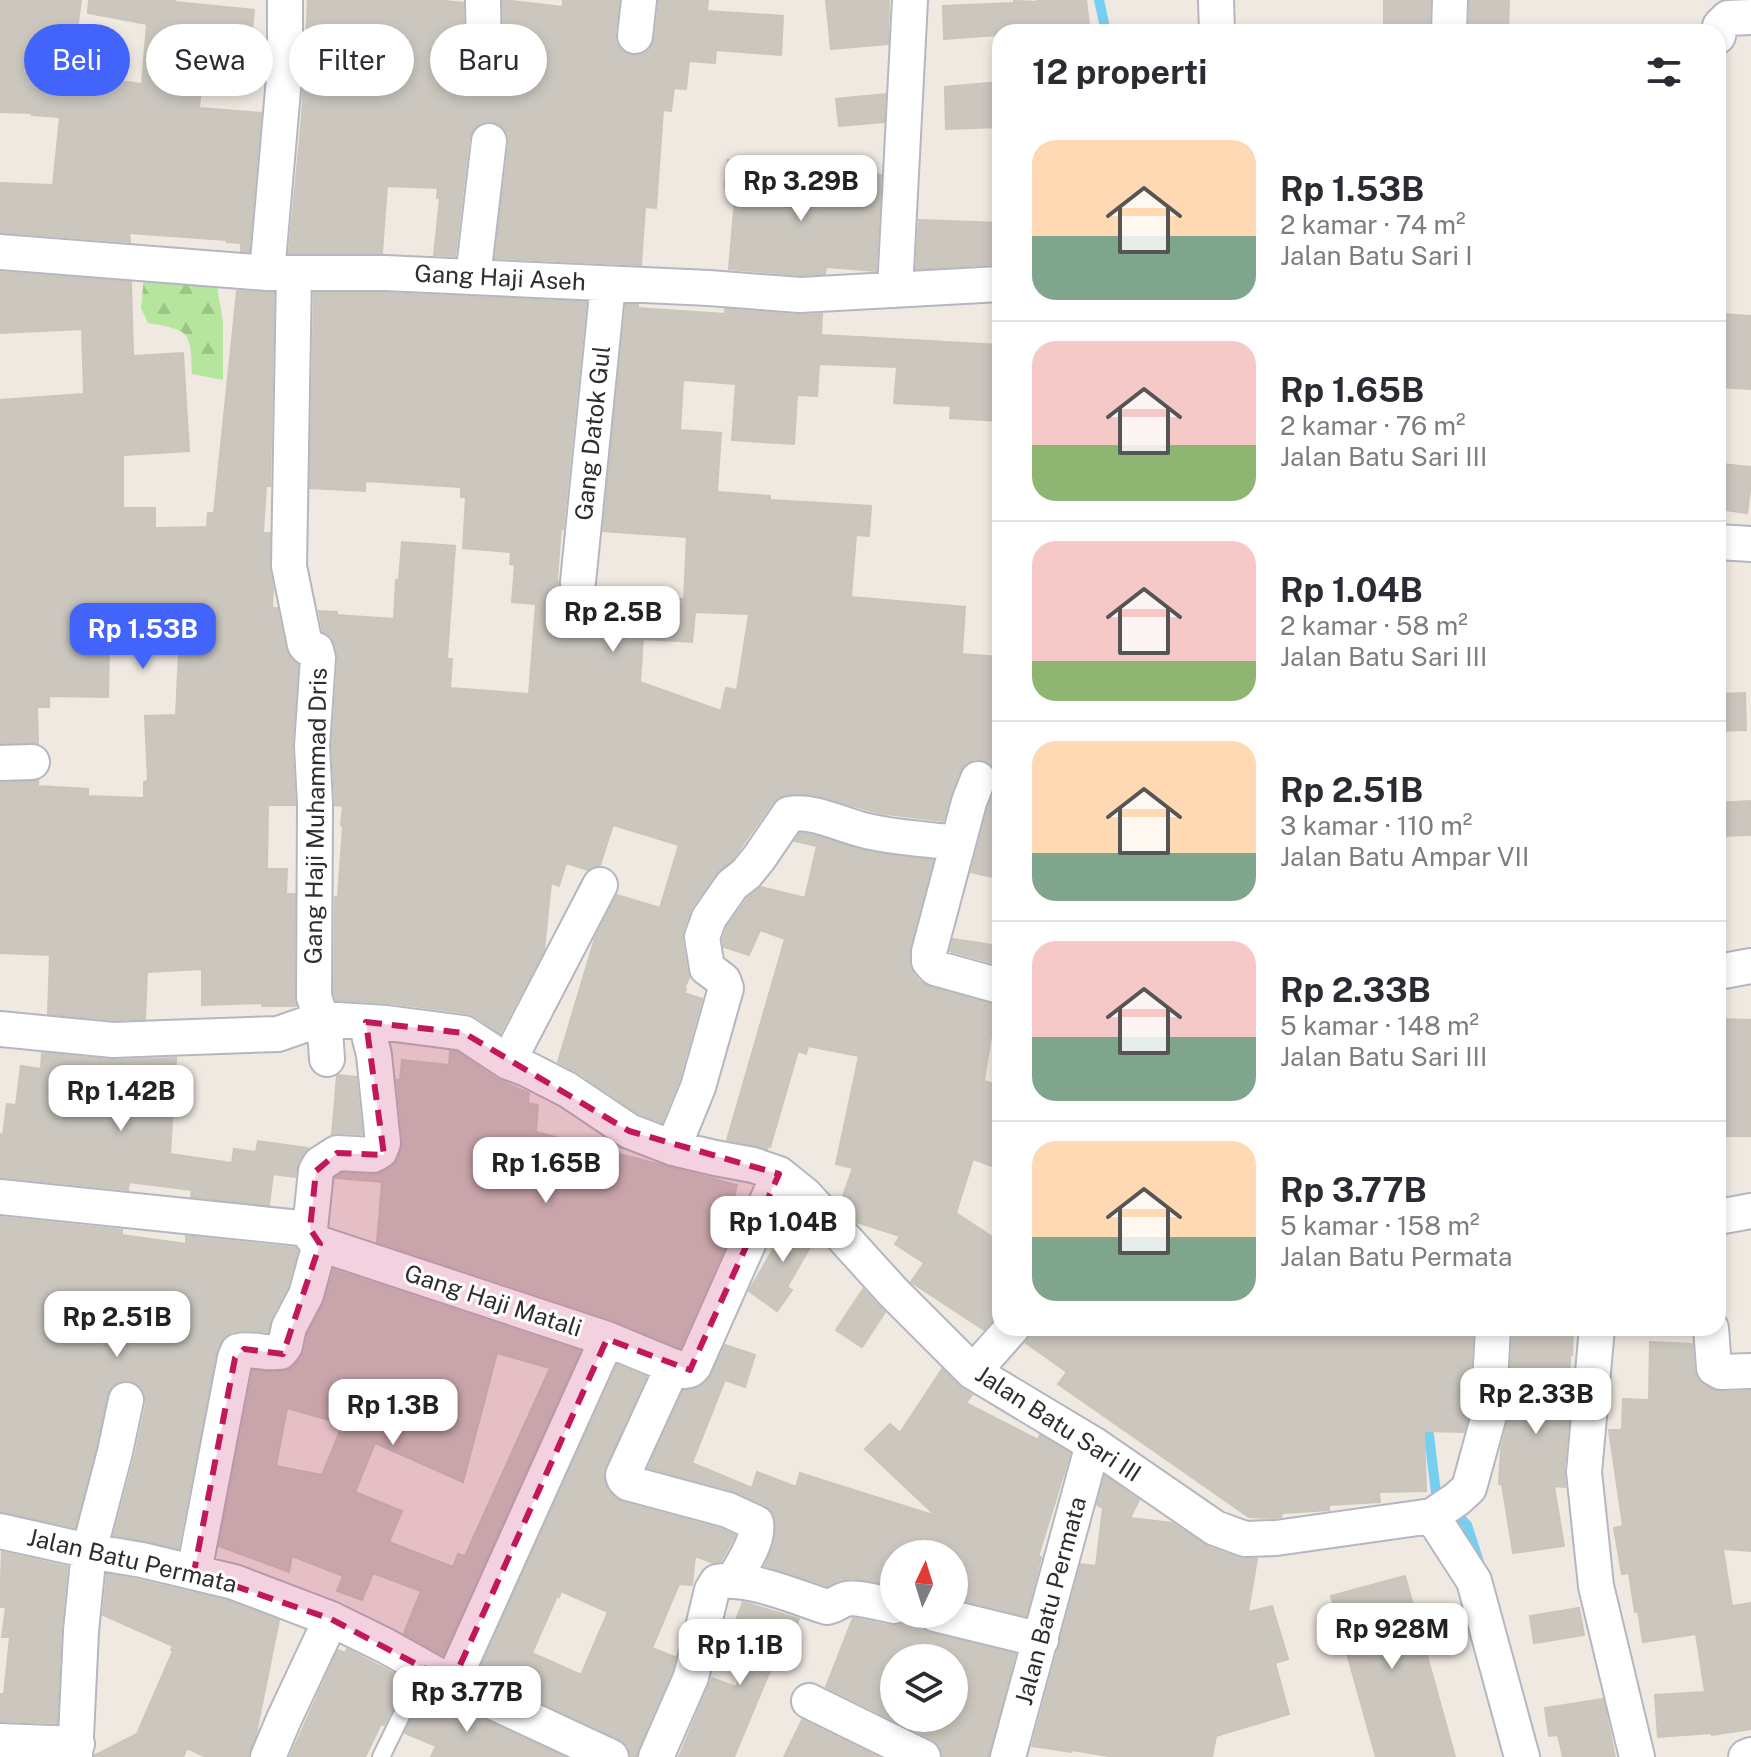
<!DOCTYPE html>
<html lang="id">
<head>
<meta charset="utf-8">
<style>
  body { margin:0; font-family:"Public Sans",sans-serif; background:#f7f7f7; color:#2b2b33; height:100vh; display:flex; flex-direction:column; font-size:30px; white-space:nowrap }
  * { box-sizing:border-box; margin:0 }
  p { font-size:26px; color:#7c7c81 }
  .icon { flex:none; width:44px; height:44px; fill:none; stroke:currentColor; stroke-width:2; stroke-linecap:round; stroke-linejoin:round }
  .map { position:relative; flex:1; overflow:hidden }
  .details { position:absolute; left:992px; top:24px; width:734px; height:1312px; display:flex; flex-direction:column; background:#fff; border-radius:24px; box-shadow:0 4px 12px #0003 }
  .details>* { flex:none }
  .guide { position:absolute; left:24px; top:24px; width:760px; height:72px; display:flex; gap:16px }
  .needle { width:52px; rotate:4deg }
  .controls { position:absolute; left:880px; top:1540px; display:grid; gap:16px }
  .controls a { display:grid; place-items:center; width:88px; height:88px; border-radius:50%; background:#fff; box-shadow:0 4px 12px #0003; font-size:40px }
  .price { position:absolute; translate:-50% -68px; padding:0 18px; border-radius:16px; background:#fff; color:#222; font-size:26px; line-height:52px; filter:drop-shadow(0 2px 4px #0008) }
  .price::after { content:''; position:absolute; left:50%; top:48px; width:24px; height:18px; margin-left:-12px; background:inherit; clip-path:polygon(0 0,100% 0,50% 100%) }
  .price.selected { background:#4264fb; color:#fff }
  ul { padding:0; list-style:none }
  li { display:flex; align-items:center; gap:24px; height:200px; padding:0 40px }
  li+li { border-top:2px solid #e1e1e2 }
  li span { display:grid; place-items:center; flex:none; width:224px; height:160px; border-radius:24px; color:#555 }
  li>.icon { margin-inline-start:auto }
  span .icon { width:96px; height:96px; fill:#fffc; stroke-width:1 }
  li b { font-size:34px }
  h2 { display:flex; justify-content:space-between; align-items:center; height:96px; padding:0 40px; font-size:34px }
  .chip { padding:0 28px; border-radius:36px; background:#fff; box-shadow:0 4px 12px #0003; font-size:28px; line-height:72px }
  .chip.selected { background:#4264fb; color:#fff }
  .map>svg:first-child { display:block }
</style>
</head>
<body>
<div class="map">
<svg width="1751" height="1757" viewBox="0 0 1751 1757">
  <defs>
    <pattern id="forest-firs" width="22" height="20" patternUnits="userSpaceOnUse" patternTransform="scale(2)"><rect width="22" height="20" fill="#b6e59e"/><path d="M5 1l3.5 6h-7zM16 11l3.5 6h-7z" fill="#9dc588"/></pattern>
  </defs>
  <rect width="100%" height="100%" fill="#efe9e1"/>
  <path fill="url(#forest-firs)" d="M145,267l69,1 9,54v58l-31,-6c-1,-43 -2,-44 -44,-51l-7,-15z"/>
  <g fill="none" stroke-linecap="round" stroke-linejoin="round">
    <path stroke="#75cff0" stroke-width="10" d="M1099,0l7,32
      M1427,1419l9,74 31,32 14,43"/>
  </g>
  <path fill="#cbc7bf" stroke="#cbc5ba" stroke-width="2" fill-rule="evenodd" d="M0,0h81l-10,75 71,9 5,-60 -59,-11 1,-13h86v2l79,8 -5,50 -45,-5 -5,53 62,5 -12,139 -8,-1v-8l-14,-1v-2l-98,-7 1,9 -130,-10v-49l53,2 7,-68 -28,-2v-2l-32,-1z
    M308,0h128l27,3 1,55 3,10 8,7 9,2 11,-3 7,-8 2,-9 -1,-57 60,7v-7h56l-4,34 1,9 7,9 11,4 10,-2 7,-7 4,-9 4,-38h49l-1,11 76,5 -2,39 -65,-5 -1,13 -26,-2 -3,28 -12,-1 -3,23 -8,-1 -7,98 -11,-1 -4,58 -146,-7 14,-115 -1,-9 -6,-8 -11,-5 -9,1 -8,6 -5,10 -14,118 -21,-1 6,-57h-3l1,-10 -51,-2 -5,67h-93l13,-137z
    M826,0h63l-1,44 -57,5z
    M1037,0h49l4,32h-93v3l-53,4 -1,-33 71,-3v-2l24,1z
    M1384,0h46l-1,32h-45z
    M1470,0h39l-1,32h-39z
    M999,82l1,45 -54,2 -1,-42z
    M885,94l-1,28 -45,4 -3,-27z
    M728,160l59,6 -1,19 70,7 2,-19 23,2 -5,96 -50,-4 -1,7 -25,1 -71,-6 7,-81 -11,-1z
    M919,220l81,3v41l-84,5z
    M0,272l131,10 2,74 50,-3 6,98 -66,4v53h32v20l52,-1 1,-14h6l23,-222 37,2 -4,193h-4l-3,47h7l-1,33 4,23 -1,19h5l9,42 5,9 7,5 -6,81 3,60h-27l-1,64h20l-1,25h9l-1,103 2,9h-34v-3l-60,2v-36l-55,3 -2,47 -31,1 -66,-6 2,-59 -50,-2v-170l38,-3v6l50,3v7l56,2v-16l4,-1 -3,-65 31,-1 3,-62 -70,-1 -1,45 -59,-1v11h-12l1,36h-38l1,-196 -1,-147 84,-6 -2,-65 -82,4z
    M314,293h71l201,9 -23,227 -2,-1 -4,51 4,13 -1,10 55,4 1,-11 68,4 3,-62 -84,-6 23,-227 12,1v3l87,6v-5l73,6 24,-1 -1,21 179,10v76l-50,-3 1,-12 -57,-3 3,-36 -78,-3 -2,32 -20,-1 -3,49 -62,-4 4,-56 -53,-4 -3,50 41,3 -4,59 53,4v4l101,6 -2,30 -13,-1 -5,62 114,10 -3,47 38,3v222l-29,-7 17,-64 9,-22 1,-11 -4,-8 -9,-7 -11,-1 -8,4 -6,8 -10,26 -7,24 -64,-8 -68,-19h-23l-10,3 -6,6 -40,57 -16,14 -24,33 -9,23 -1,10 5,31 3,5 -6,12 2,1 -2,4 18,6 -23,81 -17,42 -24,-9 -59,-40 -21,-11 37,-124 22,-43 43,13 19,-63 -66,-20 -13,40 -12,5 -22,-7 -7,23 -8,-3 -7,67 -44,83 -25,-17 -8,-3 -77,-10 -54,-3 -2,-6 1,-97h3l5,-71 -2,-1 2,-19 -8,-1 -3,-59 6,-87 -3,-15 -4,-8 -8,-4 -4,-21 18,1v3l57,4 2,-39h3l3,-38 53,4 -8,113h5l-2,29 79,6 7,-90 -24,-2 3,-37 -5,-1 1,-12 -48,-4 3,-51h-5v-10l-96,-6v10l-55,-3zM695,612l54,2 -12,76 -11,-2 -5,23 -81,-29 3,-43 49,3z
    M1721,314l30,2v73l-33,-2v-39z
    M1722,464l29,3v15l-4,31 -29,-4z
    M1745,693l1,37 -28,1v-37z
    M1751,801v34l-33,1v-33z
    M800,833l13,2 57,17 63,8 -23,87 -1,14 4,12 7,9 10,5 70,18v26l-8,-1 -8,51 16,5v7l-10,31 10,3v42l-27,-10 -17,54 44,29v71l-16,17 -73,-48 13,-19 -29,-19 5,-8 -44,-14 -16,-18 13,-36 -17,-4 23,-108 -51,-10 -2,8 -8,-3 -28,96 -2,-1 -1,3 -40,-9 58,-201 -25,-9 -11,25 -25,-8 -1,-8 4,-12 20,-28 14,-12 44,11 12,-52 -22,-5z
    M953,939l47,7v19l-50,-14z
    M1722,1019l29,1v116h-33z
    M450,1051l7,1 40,27 32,14 -1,10 10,2 -2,27 201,53 -14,58 3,1 -46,104 -67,-28 -236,-78 5,-60 -47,-4 7,-5 31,2 10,-3 8,-4 8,-10 4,-16 -6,-62 3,1 2,-21 47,5z
    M42,1053l69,7 65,-2 -6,96 62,9 2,-14 22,3 2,-11 50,7 -10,14 -3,15 -22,-3 -4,31 -78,-8 1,-7 -63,-8 -1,8 -128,-13v-43l3,1 4,-31 9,1 5,-39 20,3z
    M338,1075l18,2 6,57 -24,-1 -6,1 5,-58z
    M794,1213l22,24 -29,50 5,3 -15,21 -28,-20z
    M0,1217l122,13v5l64,9v-8l110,12 2,2 -11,38 -16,30 -3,14 -20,-2 -14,1 -9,5 -8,14 -39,198 -64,-13 21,-79 11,-52 -1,-9 -5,-9 -11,-6 -10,1 -7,5 -5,9 -11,52 -21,80 -75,-15z
    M334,1270l246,81 -137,304 -39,-22 17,-42 -48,-18 -11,27 -25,-9 6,-15 -51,-20 -3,16 -70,-26 34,-175 29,1 8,-3 10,-10 5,-9 3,-16 17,-33zM497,1353l53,15 -85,188 -7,-2 -5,13 -64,-25 13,-31 -47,-19 20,-49 88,39zM287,1408l56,16 -21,51 -46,-9z
    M863,1289l22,23 -23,35 -26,-17z
    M1031,1328h283l34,7 1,-7h124l-5,88 -4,16 -40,-1 2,60 -47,1 1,10 -51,3v5l-47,3 -1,4 -7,1 -25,-1 -191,-133 9,-12 -41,-29 5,-10z
    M1513,1328h60l-1,27h-2l-2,73 -4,42 1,17 -11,-1 10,60 -51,7 -11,-69h-3l2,-35 7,-29z
    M1650,1342l42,2 2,26 3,8 7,7 17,7 30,-1v160l-28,-2 9,57 19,-3v126l-39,6 -1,-2 -53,4 -3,-42 50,-3 -9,-58 -53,8 -5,-31 -3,1 -6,-39 -7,1 -8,-46 9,-2 -14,-96h13l1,-31 26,1z
    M725,1345l30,10 -10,32 -20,-7 -33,83 60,25 5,-16 39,15 4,-14 136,43 -71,-67 25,-25 10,9 42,-64 17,17 13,9 -6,8 72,37 2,-5 30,18 -32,104h3l-15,59 -72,-18v-44h-60v32l-43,-8 -12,2 -12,6 -62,-20 9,-22 2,-14 -3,-17 -8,-8 -32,-14 -85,-23 36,-78 10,-1 14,-9z
    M617,1365l29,12 -41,90 -1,13 5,12 14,10 98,27 14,6 -14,26 -8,2 -18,-7 -3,29 -13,-1 -27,64 23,9 -3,14 -34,78 -2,8h-5l-3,-11 -9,-7 -141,-66zM561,1591l47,21 -27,63 -49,-22 25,-57 2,1z
    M1105,1476l34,24 -9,18 42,5 36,24 31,11 18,1 -9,53 24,-6 16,53 -13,4 14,51 -73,22 -4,21h-97l-43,-7 -1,2 -39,-6 49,-182 15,2 7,-58 -6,-3z
    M2,1552l65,15 -6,63 -4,93 -57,-2v-27h4l6,-57h-8l4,-30h-6z
    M107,1574l31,6 90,21 51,19 -23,114 -8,23h-42l-19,-9 -4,9h-88v-2l42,-21 36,-83 -2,-1 2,-4 -70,-31z
    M1405,1576l50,181h-79l-45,-161z
    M743,1602l56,17 -18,45 -7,-3 -40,96h-55l33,-79 24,9 21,-53 -23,-9z
    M1579,1608l5,27 -50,8 -4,-27z
    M853,1618l38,8 9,-1 6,-4 13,3 3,5 8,4 85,21 -26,103h-46l-3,-10 -8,-8 -106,-52zM894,1658h60v60h-60z
    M347,1649l59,31 -22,45 -3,-1 -16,33h-75l48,-107 7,3z
    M425,1691l19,10 120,56h-133l5,-11 -31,-13z
    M1603,1699l12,58h-52l-5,-22 -9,1 -4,-28z
    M802,1720l76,37h-94z"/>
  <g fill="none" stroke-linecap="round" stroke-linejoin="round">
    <defs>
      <path id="lane" d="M381,1757l44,-90"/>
      <path id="street" d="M483,0l1,57
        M1216,0l1,32
        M1449,32l1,-32
        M635,36l4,-36
        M1718,36l2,-10 8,-8 23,-1
        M0,252l267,21h118l324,15 91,7 200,-11
        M267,273l18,-206v-67
        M294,274l-5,292 16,79 3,3 8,2 2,8 -6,88 3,58 -1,193 11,33 2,29
        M473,277l16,-136
        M895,290l15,-290
        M1718,542l33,2
        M578,582l30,-298
        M0,763l32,-1
        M978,779l-9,23 -40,150v9l6,7 65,18
        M1718,972l33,-6
        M366,1022l8,33 9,88 -3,8 -7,4 -36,-2 -17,11 -4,7 -6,58 2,8 8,7 287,95 77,32 6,-1 4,-4 85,-192
        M0,1029l113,11 52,-2 113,-4 43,-15 66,4 77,10 44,29 19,7 41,21 61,41 44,17 42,10 38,7 26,9 26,21 88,97 80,80 120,72 122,84 30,11 31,-1 156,-22 25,-17 12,-11 19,-69 5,-91
        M508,1062l92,-177
        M673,1148l25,-61 28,-99 -3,-8 -16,-12 -5,-31 7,-19 23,-33 14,-11 13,-16 30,-44c25,-4 50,10 74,16 30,8 64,9 95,13
        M0,1197l310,32
        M1718,1217l33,-6
        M1597,1328l-13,144 12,114 41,171
        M1711,1328l3,40 7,4 30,-1
        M673,1366l-50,109 1,4 4,4 100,27 28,13c3,19 -14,41 -23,58
        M973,1372l39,-44
        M1432,1516l42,65 48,176
        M0,1531l89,20 53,9 92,22 97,37 55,27 66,37 159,74
        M194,1572l41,-214 3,-7c14,-3 28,3 42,1l5,-6 4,-19 17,-32 14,-51
        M935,1614l106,26
        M452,1683l155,-344
        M809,1701l114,56
        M0,1741l77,3
        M75,1757l6,-126 8,-80 26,-99 11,-52
        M268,1757l16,-38 47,-100
        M656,1757l35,-80 21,-87 5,-8c28,-7 82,16 110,25 7,-1 12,-6 19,-8 11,-3 36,5 48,7
        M1008,1757l85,-313
        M1746,1757l5,-2"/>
    </defs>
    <use href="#lane" stroke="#b4b7c1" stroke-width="20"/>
    <use href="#street" stroke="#b4b7c1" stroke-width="38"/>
    <use href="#lane" stroke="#fff" stroke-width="16"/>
    <use href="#street" stroke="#fff" stroke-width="34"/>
  </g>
  <path fill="#c2185b" fill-opacity="0.2" stroke="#c2185b" stroke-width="6" stroke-dasharray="16 10" stroke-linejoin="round" d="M366,1022l98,11 165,98 150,43 -89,196 -83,-31 -155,344 -121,-64 -137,-47 41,-214 9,-9 39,5 37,-110 -10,-15 6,-58 21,-18 47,2z"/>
  <g text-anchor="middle" stroke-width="6" stroke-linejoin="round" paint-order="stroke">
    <g font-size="24" fill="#2e2e2e" stroke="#fff">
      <text transform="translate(500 278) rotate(3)" y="8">Gang Haji Aseh</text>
      <text transform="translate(593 433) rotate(-84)" y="8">Gang Datok Gul</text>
      <text transform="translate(316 816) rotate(-89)" y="8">Gang Haji Muhammad Dris</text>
      <text transform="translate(493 1301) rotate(18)" y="8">Gang Haji Matali</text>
      <text transform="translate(1058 1424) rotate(33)" y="8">Jalan Batu Sari III</text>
      <text transform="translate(132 1561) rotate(13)" y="8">Jalan Batu Permata</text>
      <text transform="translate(1051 1601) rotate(-75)" y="8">Jalan Batu Permata</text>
    </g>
  </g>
</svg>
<div class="controls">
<a><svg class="needle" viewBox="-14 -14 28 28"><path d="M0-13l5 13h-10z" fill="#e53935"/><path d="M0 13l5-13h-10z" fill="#7c7c81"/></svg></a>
<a><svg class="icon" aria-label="layers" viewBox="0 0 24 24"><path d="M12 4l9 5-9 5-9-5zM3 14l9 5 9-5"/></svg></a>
</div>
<b class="price" style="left:801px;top:223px">Rp 3.29B</b>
<b class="price" style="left:613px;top:654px">Rp 2.5B</b>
<b class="price selected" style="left:143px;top:671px">Rp 1.53B</b>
<b class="price" style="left:121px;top:1133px">Rp 1.42B</b>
<b class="price" style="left:546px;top:1205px">Rp 1.65B</b>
<b class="price" style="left:783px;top:1264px">Rp 1.04B</b>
<b class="price" style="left:117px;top:1359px">Rp 2.51B</b>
<b class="price" style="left:1536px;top:1436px">Rp 2.33B</b>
<b class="price" style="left:393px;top:1447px">Rp 1.3B</b>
<b class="price" style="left:1392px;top:1671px">Rp 928M</b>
<b class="price" style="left:740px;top:1687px">Rp 1.1B</b>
<b class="price" style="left:467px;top:1734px">Rp 3.77B</b>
<div class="guide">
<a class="chip selected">Beli</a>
<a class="chip">Sewa</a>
<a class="chip">Filter</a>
<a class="chip">Baru</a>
</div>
<section class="details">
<h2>12 properti<svg class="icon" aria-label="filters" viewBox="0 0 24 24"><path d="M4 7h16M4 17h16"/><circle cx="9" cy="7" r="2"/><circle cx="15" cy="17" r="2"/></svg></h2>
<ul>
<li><span style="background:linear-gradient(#ffd9b3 60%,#7fa58c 0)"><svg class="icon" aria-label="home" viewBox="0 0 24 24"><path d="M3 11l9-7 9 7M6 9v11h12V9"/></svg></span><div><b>Rp 1.53B</b><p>2 kamar · 74 m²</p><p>Jalan Batu Sari I</p></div></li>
<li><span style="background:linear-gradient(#f6c9c9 65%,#8fb573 0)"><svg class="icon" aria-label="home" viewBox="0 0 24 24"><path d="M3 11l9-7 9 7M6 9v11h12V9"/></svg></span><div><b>Rp 1.65B</b><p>2 kamar · 76 m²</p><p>Jalan Batu Sari III</p></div></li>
<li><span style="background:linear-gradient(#f6c9c9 75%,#8fb573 0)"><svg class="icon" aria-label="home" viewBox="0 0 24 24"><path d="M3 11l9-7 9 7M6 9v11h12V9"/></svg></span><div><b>Rp 1.04B</b><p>2 kamar · 58 m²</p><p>Jalan Batu Sari III</p></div></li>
<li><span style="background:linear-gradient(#ffd9b3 70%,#7fa58c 0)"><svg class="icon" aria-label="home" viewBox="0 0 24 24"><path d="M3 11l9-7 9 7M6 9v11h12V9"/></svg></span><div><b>Rp 2.51B</b><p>3 kamar · 110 m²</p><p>Jalan Batu Ampar VII</p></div></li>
<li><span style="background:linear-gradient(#f6c9c9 60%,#7fa58c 0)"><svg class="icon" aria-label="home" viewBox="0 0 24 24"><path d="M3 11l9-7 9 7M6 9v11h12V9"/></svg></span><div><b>Rp 2.33B</b><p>5 kamar · 148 m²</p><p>Jalan Batu Sari III</p></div></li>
<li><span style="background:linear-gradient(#ffd9b3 60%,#7fa58c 0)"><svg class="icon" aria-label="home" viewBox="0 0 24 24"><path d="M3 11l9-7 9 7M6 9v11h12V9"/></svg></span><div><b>Rp 3.77B</b><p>5 kamar · 158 m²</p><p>Jalan Batu Permata</p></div></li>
</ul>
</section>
</div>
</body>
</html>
